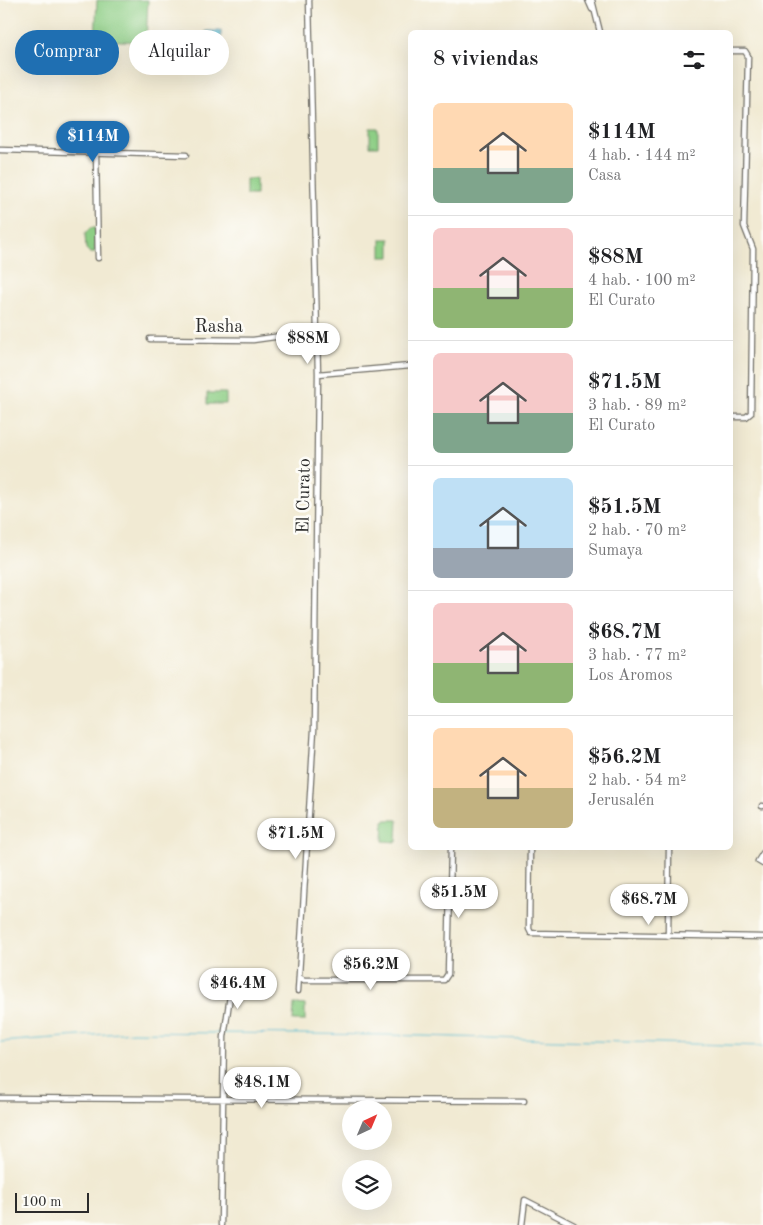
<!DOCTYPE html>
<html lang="es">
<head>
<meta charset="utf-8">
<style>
  body { margin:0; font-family:"Old Standard TT",serif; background:#f2f2f2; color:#202124; height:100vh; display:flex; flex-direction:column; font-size:19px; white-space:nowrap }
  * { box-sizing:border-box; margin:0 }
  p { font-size:16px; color:#757577 }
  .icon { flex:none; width:28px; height:28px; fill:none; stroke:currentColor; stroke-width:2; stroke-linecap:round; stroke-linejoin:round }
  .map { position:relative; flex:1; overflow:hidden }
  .side { position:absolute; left:408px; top:30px; width:325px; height:820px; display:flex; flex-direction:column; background:#fff; border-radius:8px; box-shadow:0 5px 20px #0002 }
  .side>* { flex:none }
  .banner { position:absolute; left:15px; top:30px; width:318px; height:45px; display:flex; gap:10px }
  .needle { width:32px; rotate:44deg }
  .tools { position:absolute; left:342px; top:1100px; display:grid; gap:10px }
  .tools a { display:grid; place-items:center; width:50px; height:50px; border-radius:50%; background:#fff; box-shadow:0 5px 20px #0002; font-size:25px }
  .scale { position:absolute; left:15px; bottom:12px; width:74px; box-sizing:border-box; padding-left:5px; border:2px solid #2b2b2b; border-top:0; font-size:14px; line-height:18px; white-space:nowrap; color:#2b2b2b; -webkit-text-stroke:4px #fdfcf7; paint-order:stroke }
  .price { position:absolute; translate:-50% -42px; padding:0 11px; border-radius:18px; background:#fff; color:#222; font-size:16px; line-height:32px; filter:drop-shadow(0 1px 2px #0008) }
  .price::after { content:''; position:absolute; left:50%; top:30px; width:15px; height:11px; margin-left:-8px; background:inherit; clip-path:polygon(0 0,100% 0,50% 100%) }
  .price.active { background:#1f6fb2; color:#fff }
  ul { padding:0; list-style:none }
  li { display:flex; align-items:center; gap:15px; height:125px; padding:0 25px }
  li+li { border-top:1px solid #e0e0e0 }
  li span { display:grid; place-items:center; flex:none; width:140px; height:100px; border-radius:8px; color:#555 }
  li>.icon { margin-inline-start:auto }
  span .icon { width:60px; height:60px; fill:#fffc; stroke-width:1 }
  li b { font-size:21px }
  h2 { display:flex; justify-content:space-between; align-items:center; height:60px; padding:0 25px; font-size:21px }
  .tag { padding:0 18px; border-radius:22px; background:#fff; box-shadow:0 5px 20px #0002; font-size:18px; line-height:45px }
  .tag.active { background:#1f6fb2; color:#fff }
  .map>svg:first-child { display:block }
</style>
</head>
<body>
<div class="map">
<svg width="763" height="1225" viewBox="0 0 763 1225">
  <rect width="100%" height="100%" fill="#fdfcf7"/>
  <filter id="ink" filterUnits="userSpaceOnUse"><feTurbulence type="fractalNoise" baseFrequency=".02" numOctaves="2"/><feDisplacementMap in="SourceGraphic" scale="10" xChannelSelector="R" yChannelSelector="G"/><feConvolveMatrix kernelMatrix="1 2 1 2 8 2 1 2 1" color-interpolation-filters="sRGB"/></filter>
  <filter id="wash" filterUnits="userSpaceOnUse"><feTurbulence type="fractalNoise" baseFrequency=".0096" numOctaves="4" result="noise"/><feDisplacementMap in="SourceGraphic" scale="20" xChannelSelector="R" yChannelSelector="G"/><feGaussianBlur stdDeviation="1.12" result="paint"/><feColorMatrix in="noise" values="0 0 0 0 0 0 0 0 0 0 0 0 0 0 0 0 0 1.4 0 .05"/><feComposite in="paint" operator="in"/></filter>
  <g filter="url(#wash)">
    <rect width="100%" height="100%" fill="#f1ead3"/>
    <path fill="#8dce85" stroke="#5c7c58" d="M97,0h51l-2,42 -51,-2z
      M180,35h19l1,10h-20z
      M370,128h8v18h-8z
      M246,179h10v16h-10z
      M90,228h5v25h-5l-4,-4 -1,-15z
      M381,239h9v18h-9z
      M207,393h19v11h-19z
      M384,820h14l-1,22 -14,-1z
      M294,1004l11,1v16h-12z"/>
    <path fill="#53b8d1" stroke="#3f727e" d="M206,31h15v7h-15z"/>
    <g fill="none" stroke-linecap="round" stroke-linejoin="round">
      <path stroke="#53b8d1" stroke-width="1" d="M0,1042l133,-10 255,3 375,11"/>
    </g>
  </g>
  <g filter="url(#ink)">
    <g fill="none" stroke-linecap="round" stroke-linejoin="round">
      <defs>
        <path id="minor" d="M588,0l4,9
          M592,0l8,32
          M730,51h15l3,5 -4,170 9,23 -2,164 -5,4h-16
          M0,150l186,5
          M96,153l2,105
          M150,339l103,1 64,-9
          M318,374l92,-8
          M762,806h1
          M530,848l-1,81 2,4 232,4
          M763,853l-5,8 5,3
          M668,936l1,-88
          M299,977l5,3h140l4,-6 3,-126
          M298,991l16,-261 4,-356 -9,-374
          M0,1098l524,3
          M221,1225l3,-188 7,-48
          M522,1225l3,-25 49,25"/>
      </defs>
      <use href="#minor" stroke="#706e66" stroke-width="7"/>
      <use href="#minor" stroke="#fff" stroke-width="4.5"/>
    </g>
  </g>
  <g text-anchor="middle" stroke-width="5" stroke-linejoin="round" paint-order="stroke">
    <g font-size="18" fill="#2b2b2b" stroke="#fdfcf7">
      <text x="219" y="332">Rasha</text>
      <text transform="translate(303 496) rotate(-89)" y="6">El Curato</text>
    </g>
  </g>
</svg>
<div class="tools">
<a><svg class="needle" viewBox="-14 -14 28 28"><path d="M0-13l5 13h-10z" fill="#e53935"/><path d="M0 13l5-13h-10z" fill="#757577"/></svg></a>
<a><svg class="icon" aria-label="layers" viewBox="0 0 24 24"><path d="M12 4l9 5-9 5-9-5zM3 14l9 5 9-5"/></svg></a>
</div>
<div class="scale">100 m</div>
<b class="price active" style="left:93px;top:163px">$114M</b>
<b class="price" style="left:308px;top:365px">$88M</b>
<b class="price" style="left:296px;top:860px">$71.5M</b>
<b class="price" style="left:459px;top:919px">$51.5M</b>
<b class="price" style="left:649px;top:926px">$68.7M</b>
<b class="price" style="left:371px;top:991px">$56.2M</b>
<b class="price" style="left:238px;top:1010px">$46.4M</b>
<b class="price" style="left:262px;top:1109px">$48.1M</b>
<div class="banner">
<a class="tag active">Comprar</a>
<a class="tag">Alquilar</a>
</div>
<section class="side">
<h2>8 viviendas<svg class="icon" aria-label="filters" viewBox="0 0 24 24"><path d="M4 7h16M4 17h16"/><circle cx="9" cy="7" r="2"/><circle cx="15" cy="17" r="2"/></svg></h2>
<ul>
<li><span style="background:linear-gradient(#ffd9b3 65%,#7fa58c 0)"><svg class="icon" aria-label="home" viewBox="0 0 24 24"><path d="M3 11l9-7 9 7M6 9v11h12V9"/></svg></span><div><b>$114M</b><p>4 hab. · 144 m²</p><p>Casa</p></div></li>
<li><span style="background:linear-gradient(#f6c9c9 60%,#8fb573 0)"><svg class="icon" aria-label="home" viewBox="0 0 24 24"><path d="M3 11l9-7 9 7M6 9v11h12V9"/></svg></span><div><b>$88M</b><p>4 hab. · 100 m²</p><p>El Curato</p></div></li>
<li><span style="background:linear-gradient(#f6c9c9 60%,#7fa58c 0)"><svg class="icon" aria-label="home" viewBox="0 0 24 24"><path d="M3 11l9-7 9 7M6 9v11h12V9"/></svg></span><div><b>$71.5M</b><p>3 hab. · 89 m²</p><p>El Curato</p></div></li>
<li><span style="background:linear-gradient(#bfe0f5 70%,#9aa5b1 0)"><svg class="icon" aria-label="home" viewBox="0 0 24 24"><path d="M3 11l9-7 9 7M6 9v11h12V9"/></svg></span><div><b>$51.5M</b><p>2 hab. · 70 m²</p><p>Sumaya</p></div></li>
<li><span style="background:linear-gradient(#f6c9c9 60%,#8fb573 0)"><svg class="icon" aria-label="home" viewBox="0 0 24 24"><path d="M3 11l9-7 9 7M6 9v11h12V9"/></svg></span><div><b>$68.7M</b><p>3 hab. · 77 m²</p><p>Los Aromos</p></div></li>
<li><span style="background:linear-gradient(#ffd9b3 60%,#c2b280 0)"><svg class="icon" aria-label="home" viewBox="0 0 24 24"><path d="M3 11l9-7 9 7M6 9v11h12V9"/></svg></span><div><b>$56.2M</b><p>2 hab. · 54 m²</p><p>Jerusalén</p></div></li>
</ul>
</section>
</div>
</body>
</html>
